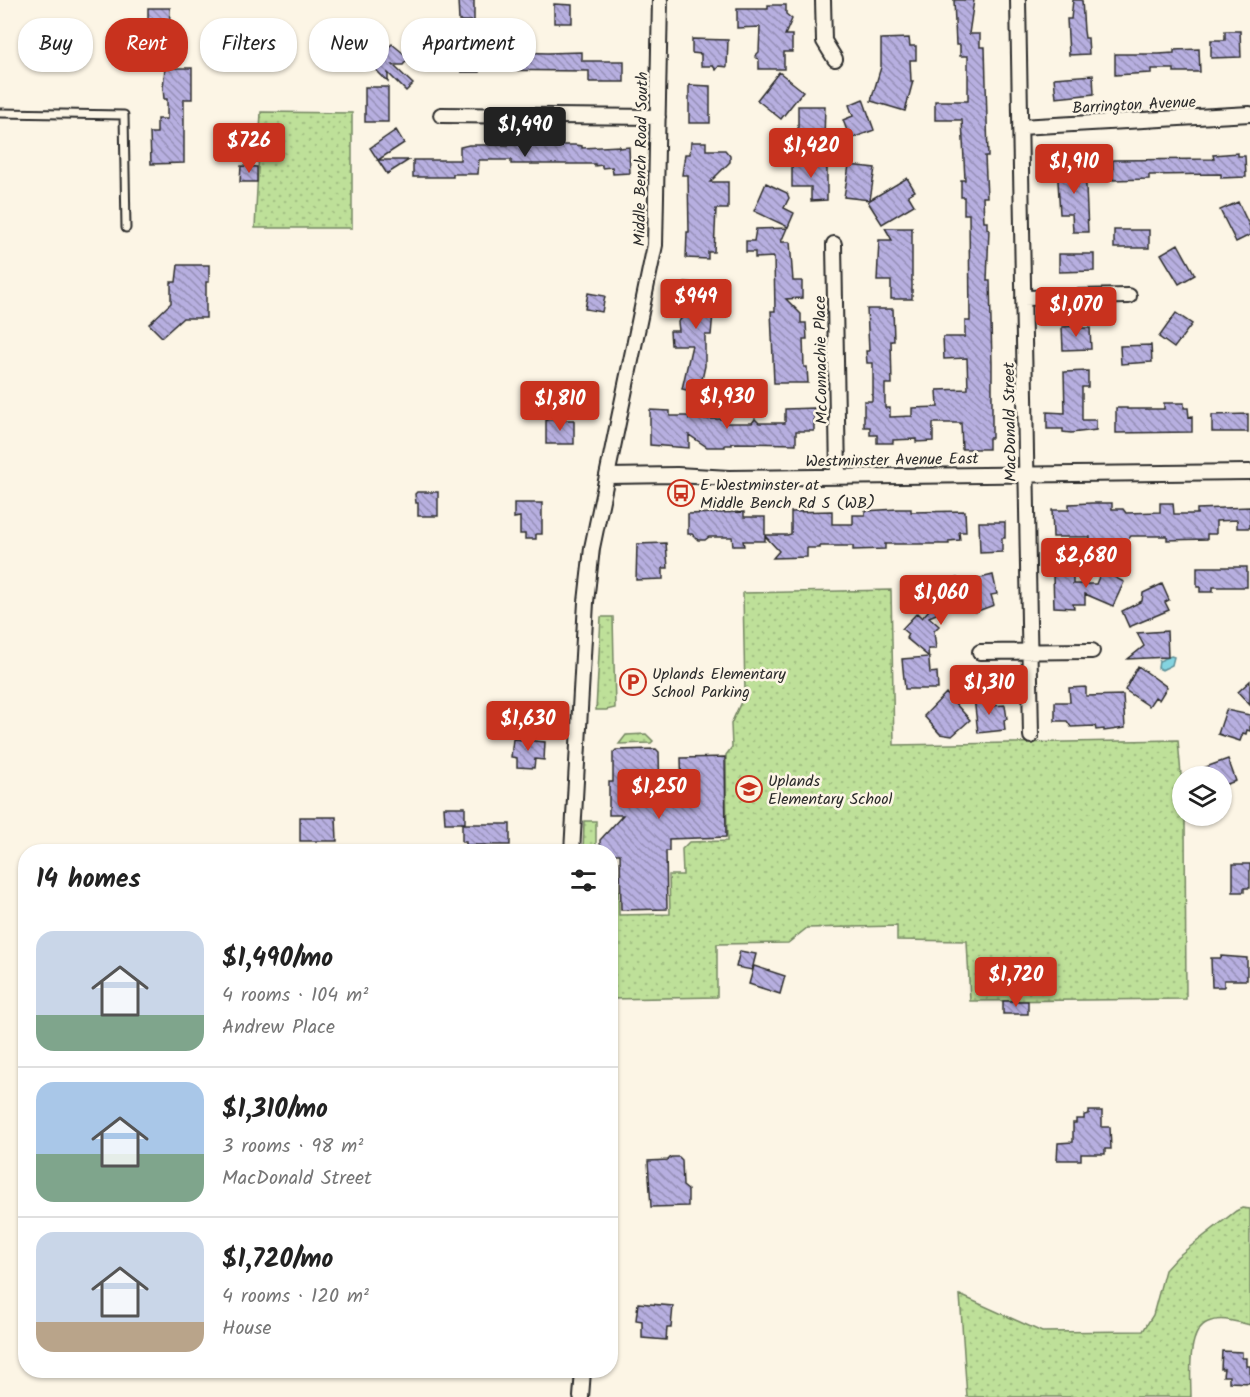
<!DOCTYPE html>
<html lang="en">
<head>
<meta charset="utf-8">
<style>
  body { margin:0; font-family:Kalam,sans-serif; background:#f2f2f2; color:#222; height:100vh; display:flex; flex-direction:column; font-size:22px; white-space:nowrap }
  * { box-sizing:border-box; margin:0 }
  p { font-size:20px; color:#767676 }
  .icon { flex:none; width:33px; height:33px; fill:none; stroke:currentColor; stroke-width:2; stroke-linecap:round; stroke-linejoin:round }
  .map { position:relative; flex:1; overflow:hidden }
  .details { position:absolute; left:18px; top:844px; width:600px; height:534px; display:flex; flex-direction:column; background:#fff; border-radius:24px; box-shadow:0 2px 4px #0004 }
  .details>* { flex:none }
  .guide { position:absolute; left:18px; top:18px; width:600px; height:54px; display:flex; gap:12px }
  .tools { position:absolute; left:1172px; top:766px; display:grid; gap:12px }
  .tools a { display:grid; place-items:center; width:60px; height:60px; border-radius:50%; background:#fff; box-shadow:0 2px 4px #0004; font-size:30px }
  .price { position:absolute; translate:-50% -51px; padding:0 14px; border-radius:6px; background:#c8321e; color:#fff; font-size:20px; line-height:39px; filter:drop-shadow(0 2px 3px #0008) }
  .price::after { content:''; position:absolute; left:50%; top:36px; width:18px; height:14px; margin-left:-9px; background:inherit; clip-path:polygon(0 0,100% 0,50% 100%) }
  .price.current { background:#222; color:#fff }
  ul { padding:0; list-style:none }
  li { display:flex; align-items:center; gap:18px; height:150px; padding:0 18px }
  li+li { border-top:2px solid #e0e0e0 }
  li span { display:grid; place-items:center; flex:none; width:168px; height:120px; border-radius:18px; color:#555 }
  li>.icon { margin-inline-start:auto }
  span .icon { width:72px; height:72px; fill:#fffc; stroke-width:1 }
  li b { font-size:26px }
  h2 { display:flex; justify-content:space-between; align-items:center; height:72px; padding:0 18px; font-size:26px }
  .chip { padding:0 21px; border-radius:24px; background:#fff; box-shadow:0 2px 4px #0004; font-size:21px; line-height:54px }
  .chip.current { background:#c8321e; color:#fff }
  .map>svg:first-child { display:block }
</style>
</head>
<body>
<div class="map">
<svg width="1250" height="1397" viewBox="0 0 1250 1397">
  <defs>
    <pattern id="green-dots" width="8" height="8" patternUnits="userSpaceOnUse" patternTransform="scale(1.5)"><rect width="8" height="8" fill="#bee099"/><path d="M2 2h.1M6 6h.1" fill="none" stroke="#a3c084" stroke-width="1.8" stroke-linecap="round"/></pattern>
    <pattern id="water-ripples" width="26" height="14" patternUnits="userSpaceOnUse" patternTransform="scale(1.5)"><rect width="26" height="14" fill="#84d4e0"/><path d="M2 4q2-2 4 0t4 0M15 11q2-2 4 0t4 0" fill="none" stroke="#72b6c0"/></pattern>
    <pattern id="building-back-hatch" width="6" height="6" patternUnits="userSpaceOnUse" patternTransform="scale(1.5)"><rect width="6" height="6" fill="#b7afe0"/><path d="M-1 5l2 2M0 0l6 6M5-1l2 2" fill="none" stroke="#958fb6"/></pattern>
  </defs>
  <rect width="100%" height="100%" fill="#fcf5e5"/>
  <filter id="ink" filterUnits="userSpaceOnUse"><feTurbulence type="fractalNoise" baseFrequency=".0167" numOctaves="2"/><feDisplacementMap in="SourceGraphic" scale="12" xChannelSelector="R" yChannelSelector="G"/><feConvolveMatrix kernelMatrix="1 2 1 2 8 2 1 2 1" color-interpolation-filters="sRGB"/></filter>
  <g filter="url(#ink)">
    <path fill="url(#green-dots)" stroke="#748662" stroke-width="1.5" d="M261,112l91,1v115h-97z
      M891,590l3,155 284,-5 4,46v30h3v6l1,177 -216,2 -3,-60 -70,-1v-14l-90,2 -19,15 -71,1v53l-106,2v-135l7,7 1,44 51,-1 -1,-39h14l-1,-26 7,-7 38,-1 -1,-86 6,-8 -1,-23 14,-31 -2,-100z
      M601,617h12l2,91 -9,2h-10z
      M646,734l7,7 -2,2 -32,1 7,-9z
      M584,821h12v29l2,2h-15z
      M1242,1208l8,1v116c-13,-3 -29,-9 -42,-3 -22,9 -17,55 -17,75h-224l-7,-102 82,37 101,-1 10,-16 12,-45 12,-13 59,-46z"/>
    <path fill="url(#water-ripples)" stroke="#609098" stroke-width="1.5" d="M1171,656l3,1 -2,8 -10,5 -4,-2 1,-7z"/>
    <path fill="url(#building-back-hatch)" stroke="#2b2b2b" stroke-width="1.5" d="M458,0h16v21h-15z
      M954,0h20l-5,34h11v13h5l3,109h-3l2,41h-4l1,25h3v7h2l-2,52h3l2,82v75h-3v11h-27l-1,-26h-28v18l-17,1v-3l-23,1v3h-16v-8h-7v-8h-6v-26h8v-6h1v-32h-6l-1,-12h3l-2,-42h26l1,32h-3l1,43h-7v24h5v9l22,-1v-8l26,-1 -1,-17 31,-1 -1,-31 -23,1 -1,-22h22v-16h5l-1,-107h-5v-17h-3v-17h4l-3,-60h-27v-19h33v-45h-8v-11h-4z
      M1073,0h9l2,31 1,7h3l1,16 -20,1 -2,-36h4z
      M554,4l18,1v18h-18z
      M768,5h18v9l6,5 -7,16h7v17h-8v17h-25v-9l-4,-4 4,-4 1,-25 -23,1v-19h31z
      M148,8h22l-1,31h-21z
      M447,31h12v28h-23v6h-13v-23h24z
      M1225,31h15l1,26 -30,1v-18h14z
      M909,38l1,8h6v14h-6l1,21h2l-8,30 -34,-10 10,-34v-28z
      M692,39l36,1 -1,27 -8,-1 -3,4 -3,-4h-12v-12l-9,-1z
      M392,44l17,14 -6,7h-10l20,19 -7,7 -18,-18v9l-13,-13 9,-9 -4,-4z
      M1199,49l1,23h-26v-3h-23v4l-36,2v-21h44l15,-1v-3z
      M461,50l86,3 35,-1v9h42v21h-35v-11l-110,-1v2h-18z
      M165,68h27v31h-8v64l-33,1 -1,-31h7v-14h10v-20h-3l-1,-11z
      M779,72l24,19 -22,28 -24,-19z
      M1093,75l1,19 -38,4 -2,-20z
      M689,85l21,1v37h-21z
      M365,87h23v35h-23z
      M863,99l11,31 -24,9 -7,-19 10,-4 -4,-11z
      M798,106h27l-1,33h-26z
      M396,130l8,13 -26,17h31l-22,14 -17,-26z
      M691,142h15v8h19l5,6v6l-20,20h18v27h-12l-2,43h-6v7l-22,-1 1,-26h2l-1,-57h-6l3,-21h5z
      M469,145h106l7,1v2l37,-2v2l10,-1 1,26 -17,1 -1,-7 -10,1v-3l-7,1v-2h-84v-4h-32l-1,14h-25v3h-40v-17h47v-13z
      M1238,153v3h7l1,21 -25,1v-4l-72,1v4l-36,1v-20l101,-1 -1,-4z
      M792,164h35v36l-16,1v-14h-19z
      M1085,164l3,68h-15l-1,-18h-12l-3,-49z
      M849,165l26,3 -5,32 37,-22 8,13 -7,4 6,10 -32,19 -14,-22 2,-2 -26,-3z
      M241,166l16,1v15h-17z
      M766,183l21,10 2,5 -5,10 10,5 -6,14 -34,-16z
      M1238,202l12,25v8l-14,7 -16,-32z
      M787,228l-6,14h9l3,39h9v17l-16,1 15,15v9h5l1,16h-4l1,28h3l1,16h-34l-3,-72h4l-1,-54 -19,1v-6h-9v-11h8l2,-12z
      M885,228h27v71h-21v-18h-14l2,-41h13z
      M1114,230h35v18h-35z
      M1178,244l17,31 -16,9 -18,-30z
      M1059,254h35v17l-35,1z
      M178,265h31v17h-3v36h-23l-21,19 -13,-13 22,-21v-21h5z
      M685,282l16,2 -1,3 24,4 -2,12 -8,-1 -3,33h-6v31l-6,27 -17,-4 10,-44h-21l-1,-14h9l-1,-9 5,-5z
      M588,293l17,3 -3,16 -17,-3z
      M1176,313l16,11 -18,24 -15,-11z
      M1078,326v2h12l1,21 -28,1 -1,-23z
      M1151,345l1,17 -31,2 -1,-18z
      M1088,371v16h-6v33h14v10l-25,3 -8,-1v-3h-16v-17l18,1 -1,-41z
      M1164,403h20v5h4l1,9 3,-1v16l-76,1v-25h11v1h37z
      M814,408v23h-18v13l-64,-1v2h-7v2h-18l-18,-12v13l-39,-3v-35l20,1v5h19v3h36v4h27l3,-4 4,4h26v-14z
      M1248,414v18h-36v-17z
      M546,420h28v24h-28z
      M417,492h21v24h-20v-13h-2l-1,-9z
      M514,503h28v31h-6v5h-11v-5h-5v-17l-6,1z
      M1092,503h20v6h11l3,4 34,-1v-9h13l1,11h23v-5l53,-2v21h-13v-8l-21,1v13h-9v5l-40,1v-4h-36l-6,7 -7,-3 -28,3v-6h-37l-1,-27h17v-6z
      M897,509h14v3l54,-1 1,21h-7l1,8 -11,1v3h-64v5l-32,1v-4h-33v2h-13v9l-34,1 6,-7 -14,-15v5h-22l1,5h-11l-1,-9h-23l-4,3h-7l-6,-6h-4v-20l56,-2v5h21v18h22l4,-1v-22l41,-1v13h21v-9h12v-4z
      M979,522h26v16h-3v14l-22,1z
      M666,543l2,25h-5v11l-27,1 1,-36z
      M1105,563l11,5 -4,8 12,6 -11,24 -28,-12v10h-12l1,4 -20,-1 -1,-32 20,-1v10h23z
      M1197,567h50v20h-34v5h-13v-5h-3z
      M993,575l4,19 -6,1 3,10 -19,7 -3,-13 -43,18 10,9 -5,5 2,18h-8l2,24 7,-1 1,17h-33l-3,-30 27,-2 -23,-19 2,-4 -6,-5 15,-16 5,5 14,-16 -5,-13 26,-11 3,5z
      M1162,584l7,16 -4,2 4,8 -40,17 -7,-16 20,-10 1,-8z
      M1167,631l1,26 -40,2 16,-13 -7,-13z
      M1138,666l29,21 -8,13 -4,-3 -6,9 -24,-16z
      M1250,681v24l-12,-13z
      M1086,687v9l37,-1 2,33 -21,3v-2l-8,1 -1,-4 -24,1 -4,-6h-12v-19h15l-1,-14z
      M946,693l24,27 -18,16 -12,-2 -16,-18z
      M991,697l1,9 13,-1 2,14 -3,1 1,10 -27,3 -4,-35z
      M1226,710l24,5v16l-3,-1 -1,4 -3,-1 -3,8 -22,-7z
      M513,739l32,3 -1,18 -9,-1 -1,9 -17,-1v-9l-6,-1z
      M656,749l3,3 1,45h22l-1,-39 44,-1 1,80 -57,2v12h-3l1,58 -46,1 -1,-56h-10v-2h-6l-4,-4v-8l23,-25h-14v-33h4v-29l3,-3z
      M1228,759l8,22 -15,5v-9h-37v-2z
      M444,807h21v16h-20z
      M300,817h36l1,24h-37z
      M462,824h48v21h-44v-3h-4z
      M1233,864h17v24h-6v4h-11z
      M740,951l16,3 -4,16 -16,-3z
      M1221,956l26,2v22h-23v7h-12l-1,-29h10z
      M754,966l31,10 -5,18 -31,-10z
      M1003,1001h25v13h-25z
      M1089,1111h13v16h8l1,22h-6v5h-24v6h-24l1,-17 15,-1v-19h3v-4h8v-4l5,-1z
      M671,1157h8l3,3 1,26 5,4v16l-37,1 -3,-46 20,-1z
      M638,1303l35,3 -2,22h-4l-1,12 -24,-2v-17l-6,-1z
      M1222,1351l20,1v6h4v8h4v17l-21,-1v-6h-6l1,-7h-3z"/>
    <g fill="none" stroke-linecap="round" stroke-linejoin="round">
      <defs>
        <path id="service" d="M0,113l124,2 2,113"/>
        <path id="minor" d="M823,0l1,41 11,18
          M1018,0l13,736
          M441,115l217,2
          M1020,127l230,-13
          M834,244l4,232
          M1023,298l106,-2
          M607,476l70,-1 52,3 521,-6
          M980,652l112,-1
          M572,852l14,-250 6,-54 63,-303 5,-245
          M581,1397l2,-26"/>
      </defs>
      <use href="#service" stroke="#2b2b2b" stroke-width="11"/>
      <use href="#minor" stroke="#2b2b2b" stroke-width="18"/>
      <use href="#service" stroke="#fcf5e5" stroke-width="7"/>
      <use href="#minor" stroke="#fcf5e5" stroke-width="14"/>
    </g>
  </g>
  <defs>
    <symbol id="bus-ring" viewBox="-11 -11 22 22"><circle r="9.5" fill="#fcf5e5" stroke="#c8321e" stroke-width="1.5"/><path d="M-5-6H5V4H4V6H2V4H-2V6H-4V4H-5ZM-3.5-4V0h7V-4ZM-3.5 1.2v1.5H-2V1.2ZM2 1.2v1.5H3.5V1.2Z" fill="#c8321e"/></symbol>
    <symbol id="parking-ring" viewBox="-11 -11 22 22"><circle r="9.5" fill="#fcf5e5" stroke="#c8321e" stroke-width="1.5"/><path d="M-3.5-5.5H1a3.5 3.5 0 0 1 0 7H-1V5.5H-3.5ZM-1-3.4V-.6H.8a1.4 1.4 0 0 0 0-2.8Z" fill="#c8321e"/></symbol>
    <symbol id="school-ring" viewBox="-11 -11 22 22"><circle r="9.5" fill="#fcf5e5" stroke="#c8321e" stroke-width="1.5"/><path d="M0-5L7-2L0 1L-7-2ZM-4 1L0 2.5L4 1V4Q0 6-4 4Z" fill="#c8321e"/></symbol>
  </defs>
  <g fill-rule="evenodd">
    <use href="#bus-ring" x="666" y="478" width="30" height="30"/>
    <use href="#parking-ring" x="618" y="667" width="30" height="30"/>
    <use href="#school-ring" x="734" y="774" width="30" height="30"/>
  </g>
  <g text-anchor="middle" stroke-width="5" stroke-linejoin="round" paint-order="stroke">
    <g font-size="16" fill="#2b2b2b" stroke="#fcf5e5">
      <text transform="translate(1134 104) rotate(-3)" y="6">Barrington Avenue</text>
      <text transform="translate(640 159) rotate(-89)" y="6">Middle Bench Road South</text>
      <text transform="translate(820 360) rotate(-91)" y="6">McConnachie Place</text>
      <text transform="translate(1009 422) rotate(-91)" y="6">MacDonald Street</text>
      <text transform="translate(892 459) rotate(-1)" y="6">Westminster Avenue East</text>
    </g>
    <g font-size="16" fill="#2b2b2b" stroke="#fcf5e5" text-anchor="start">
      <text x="700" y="490">E Westminster at<tspan x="700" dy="18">Middle Bench Rd S (WB)</tspan></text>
      <text x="652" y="679">Uplands Elementary<tspan x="652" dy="18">School Parking</tspan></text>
      <text x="768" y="786">Uplands<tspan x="768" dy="18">Elementary School</tspan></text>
    </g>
  </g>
</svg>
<div class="tools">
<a><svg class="icon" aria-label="layers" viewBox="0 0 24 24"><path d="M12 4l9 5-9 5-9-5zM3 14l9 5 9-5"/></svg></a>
</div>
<b class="price current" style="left:525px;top:158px">$1,490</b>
<b class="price" style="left:249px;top:174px">$726</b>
<b class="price" style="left:811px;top:179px">$1,420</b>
<b class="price" style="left:1074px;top:195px">$1,910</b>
<b class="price" style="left:696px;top:330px">$949</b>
<b class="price" style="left:1076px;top:338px">$1,070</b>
<b class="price" style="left:727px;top:430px">$1,930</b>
<b class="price" style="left:560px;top:432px">$1,810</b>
<b class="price" style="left:1086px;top:589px">$2,680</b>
<b class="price" style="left:941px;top:626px">$1,060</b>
<b class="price" style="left:989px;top:716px">$1,310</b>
<b class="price" style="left:528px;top:752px">$1,630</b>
<b class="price" style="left:659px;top:820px">$1,250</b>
<b class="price" style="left:1016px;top:1008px">$1,720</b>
<div class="guide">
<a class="chip">Buy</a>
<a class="chip current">Rent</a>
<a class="chip">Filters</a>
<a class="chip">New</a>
<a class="chip">Apartment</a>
</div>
<section class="details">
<h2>14 homes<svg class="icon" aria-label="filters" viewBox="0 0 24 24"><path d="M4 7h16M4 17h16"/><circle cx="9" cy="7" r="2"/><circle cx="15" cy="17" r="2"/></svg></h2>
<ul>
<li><span style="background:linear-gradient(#c9d6e8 70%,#7fa58c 0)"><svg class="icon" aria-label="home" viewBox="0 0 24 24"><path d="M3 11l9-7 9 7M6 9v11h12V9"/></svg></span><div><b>$1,490/mo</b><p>4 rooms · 104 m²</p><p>Andrew Place</p></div></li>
<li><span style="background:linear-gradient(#a9c7e8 60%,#7fa58c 0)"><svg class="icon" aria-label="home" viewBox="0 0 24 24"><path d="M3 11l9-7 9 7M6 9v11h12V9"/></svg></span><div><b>$1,310/mo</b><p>3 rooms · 98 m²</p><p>MacDonald Street</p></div></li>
<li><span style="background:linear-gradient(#c9d6e8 75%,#b9a48a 0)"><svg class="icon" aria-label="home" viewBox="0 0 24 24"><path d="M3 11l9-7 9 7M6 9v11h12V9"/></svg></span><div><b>$1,720/mo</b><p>4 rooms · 120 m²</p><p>House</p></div></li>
</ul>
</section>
</div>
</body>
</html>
